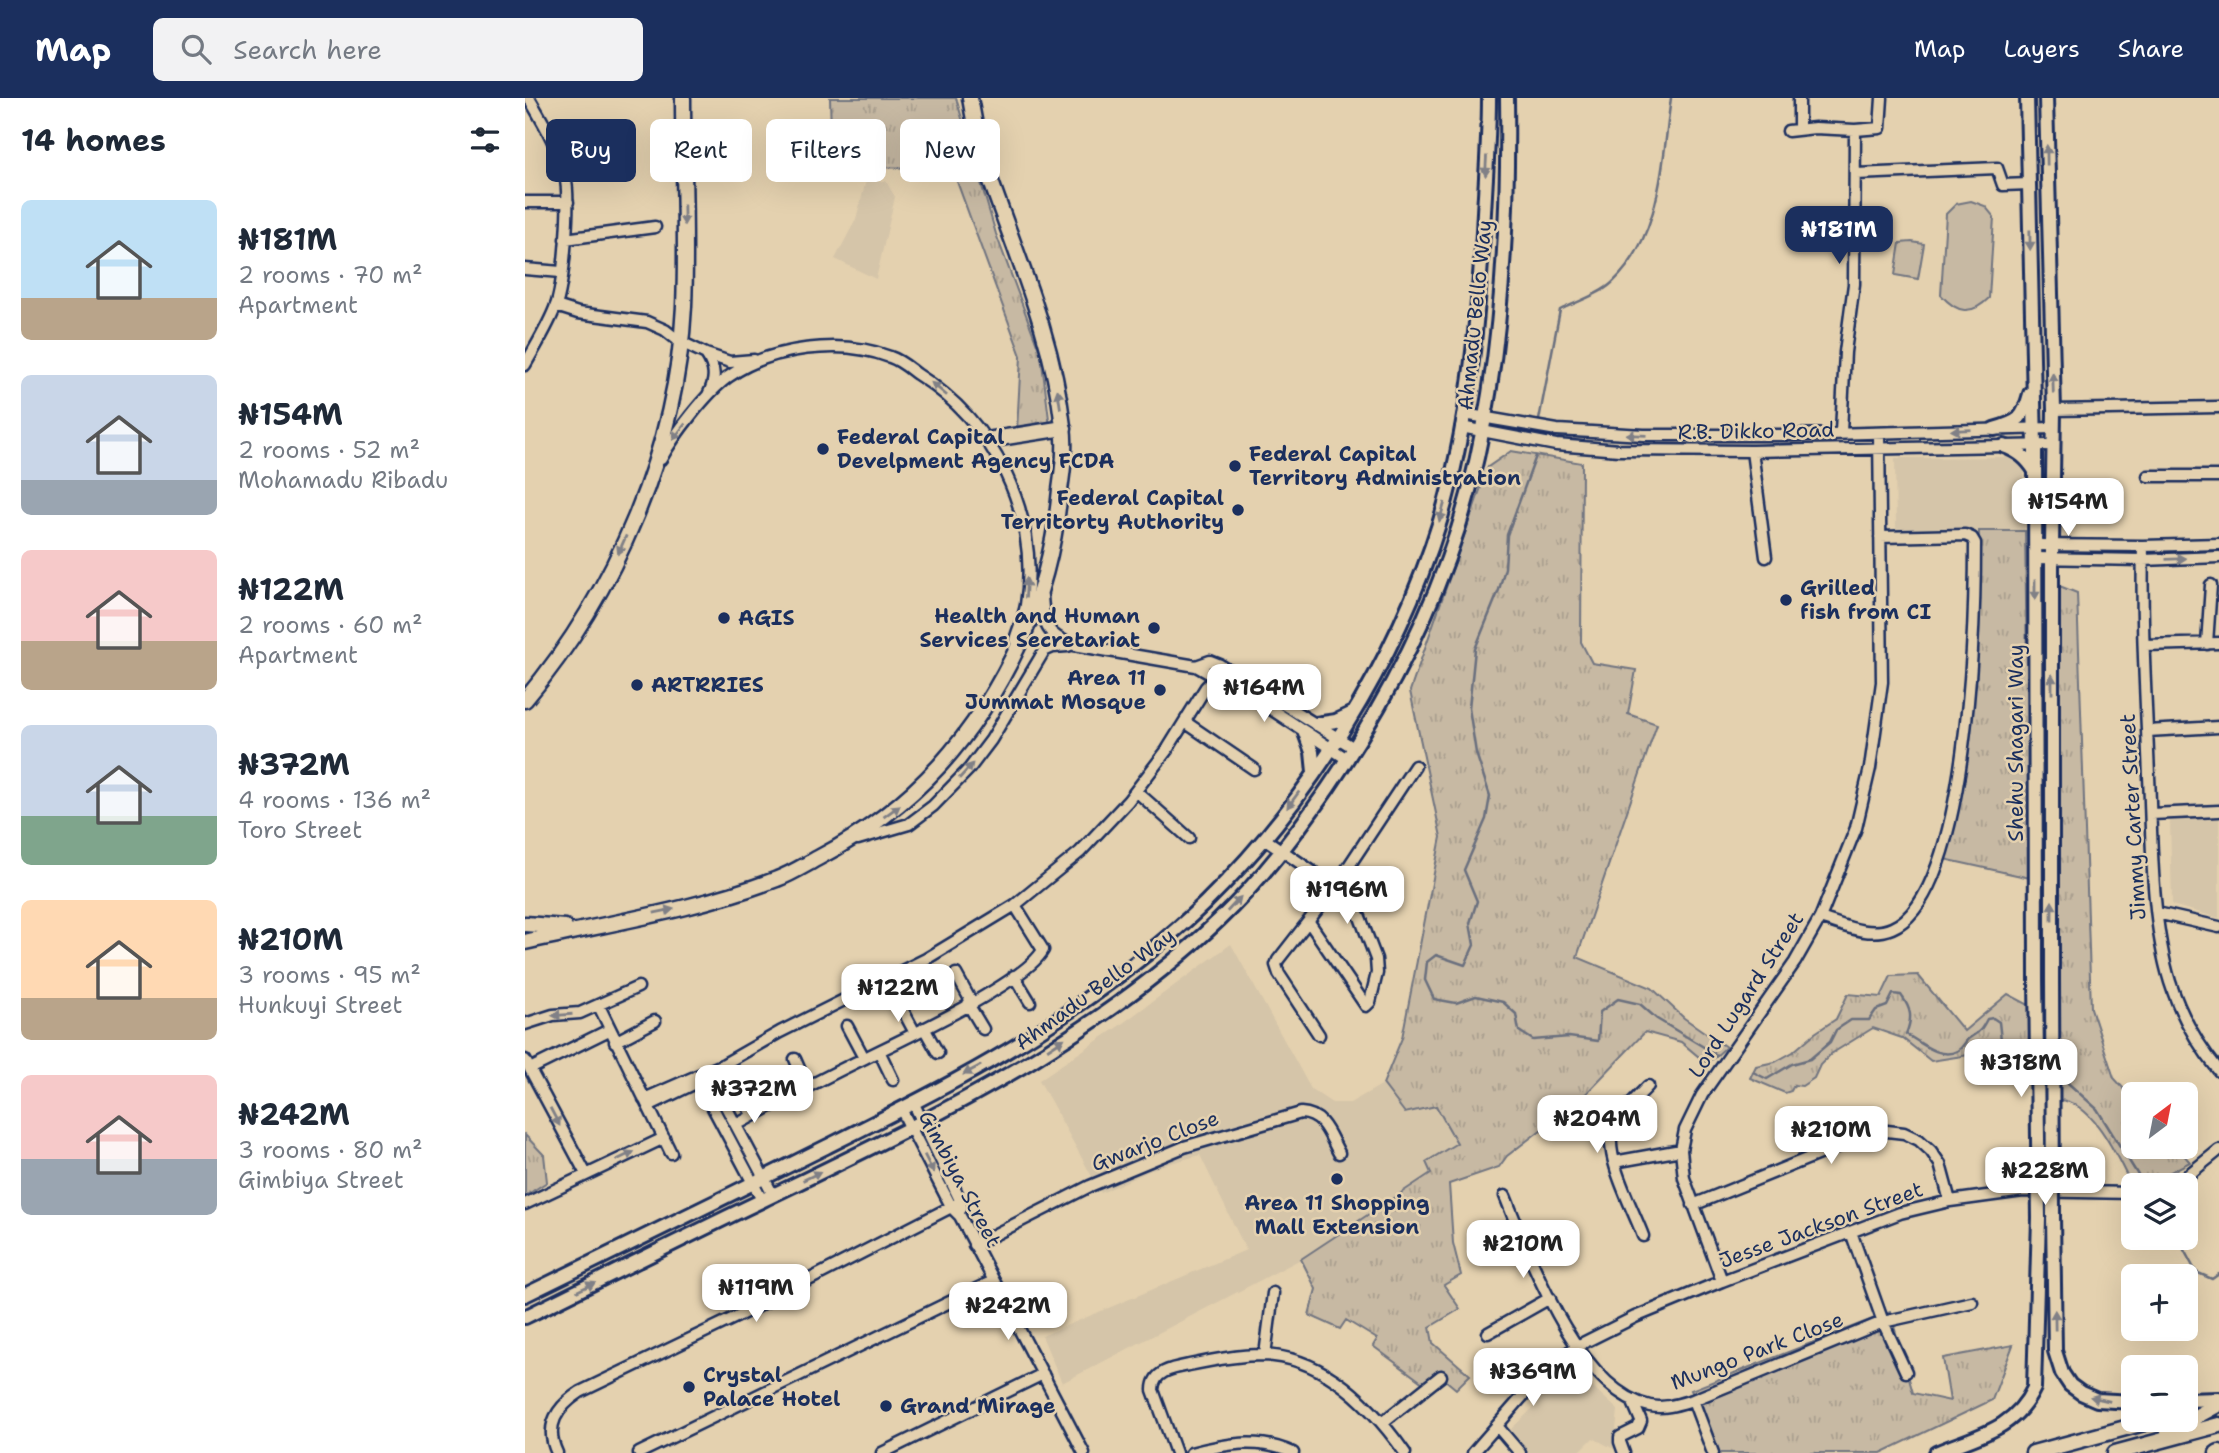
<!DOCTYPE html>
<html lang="en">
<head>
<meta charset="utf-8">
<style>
  body { margin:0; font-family:"Shantell Sans",sans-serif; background:#f2f2f3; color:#1f2937; height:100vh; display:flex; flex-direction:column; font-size:26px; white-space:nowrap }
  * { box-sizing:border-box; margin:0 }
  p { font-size:23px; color:#747a83 }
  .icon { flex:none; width:38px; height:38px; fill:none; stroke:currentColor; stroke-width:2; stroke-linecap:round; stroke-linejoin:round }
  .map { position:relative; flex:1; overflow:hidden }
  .details { display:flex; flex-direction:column; background:#fff; width:525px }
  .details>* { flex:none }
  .top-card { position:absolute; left:21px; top:21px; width:665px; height:63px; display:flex; gap:14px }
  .needle { width:46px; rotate:32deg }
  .tools { position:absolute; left:1596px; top:984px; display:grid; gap:14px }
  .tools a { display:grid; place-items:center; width:77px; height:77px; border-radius:10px; background:#fff; box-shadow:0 7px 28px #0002; font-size:35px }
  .price { position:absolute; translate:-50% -60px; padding:0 16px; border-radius:14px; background:#fff; color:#222; font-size:23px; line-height:46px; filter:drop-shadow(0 2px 4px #0008) }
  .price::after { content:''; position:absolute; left:50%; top:42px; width:21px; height:16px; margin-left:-10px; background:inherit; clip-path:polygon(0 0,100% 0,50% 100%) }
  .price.on { background:#1b2f5e; color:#fff }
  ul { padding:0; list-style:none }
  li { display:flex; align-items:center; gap:21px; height:175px; padding:0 21px }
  li span { display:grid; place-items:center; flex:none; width:196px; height:140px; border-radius:10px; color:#555 }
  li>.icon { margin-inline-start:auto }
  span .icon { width:84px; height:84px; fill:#fffc; stroke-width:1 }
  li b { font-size:30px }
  h2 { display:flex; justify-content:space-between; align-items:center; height:84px; padding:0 21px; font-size:30px }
  .chip { padding:0 24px; border-radius:10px; background:#fff; box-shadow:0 7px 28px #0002; font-size:24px; line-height:63px }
  .chip.on { background:#1b2f5e; color:#fff }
  header { display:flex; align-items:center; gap:42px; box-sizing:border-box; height:98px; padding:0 35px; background:#1b2f5e; color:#fff }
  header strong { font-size:33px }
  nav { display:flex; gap:38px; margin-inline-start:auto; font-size:24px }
  .search { width:490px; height:63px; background:#f2f2f3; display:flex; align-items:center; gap:18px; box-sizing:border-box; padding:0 24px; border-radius:10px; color:#747a83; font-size:26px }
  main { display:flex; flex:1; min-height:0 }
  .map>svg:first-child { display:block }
</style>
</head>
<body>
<header>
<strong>Map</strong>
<div class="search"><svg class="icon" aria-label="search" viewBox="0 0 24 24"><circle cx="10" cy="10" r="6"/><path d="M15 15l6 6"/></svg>Search here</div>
<nav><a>Map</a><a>Layers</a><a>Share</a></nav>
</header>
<main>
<section class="details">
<h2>14 homes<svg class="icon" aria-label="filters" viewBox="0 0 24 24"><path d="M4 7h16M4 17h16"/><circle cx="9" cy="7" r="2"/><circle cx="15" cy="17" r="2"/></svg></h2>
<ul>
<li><span style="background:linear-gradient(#bfe0f5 70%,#b9a48a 0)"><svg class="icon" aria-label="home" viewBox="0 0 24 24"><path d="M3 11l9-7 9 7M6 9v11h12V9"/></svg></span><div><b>₦181M</b><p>2 rooms · 70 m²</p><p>Apartment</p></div></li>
<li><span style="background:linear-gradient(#c9d6e8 75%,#9aa5b1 0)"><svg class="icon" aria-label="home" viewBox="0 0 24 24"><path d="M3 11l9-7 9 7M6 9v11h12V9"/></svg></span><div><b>₦154M</b><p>2 rooms · 52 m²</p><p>Mohamadu Ribadu</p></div></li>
<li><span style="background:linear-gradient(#f6c9c9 65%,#b9a48a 0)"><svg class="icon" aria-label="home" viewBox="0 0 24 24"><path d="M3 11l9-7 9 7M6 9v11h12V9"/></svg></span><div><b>₦122M</b><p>2 rooms · 60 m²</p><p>Apartment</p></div></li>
<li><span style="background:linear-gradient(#c9d6e8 65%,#7fa58c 0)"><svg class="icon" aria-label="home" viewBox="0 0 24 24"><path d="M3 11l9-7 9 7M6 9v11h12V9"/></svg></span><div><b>₦372M</b><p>4 rooms · 136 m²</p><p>Toro Street</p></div></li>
<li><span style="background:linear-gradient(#ffd9b3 70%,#b9a48a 0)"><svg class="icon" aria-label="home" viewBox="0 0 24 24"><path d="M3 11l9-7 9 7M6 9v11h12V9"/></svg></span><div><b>₦210M</b><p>3 rooms · 95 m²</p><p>Hunkuyi Street</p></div></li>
<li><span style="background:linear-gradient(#f6c9c9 60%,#9aa5b1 0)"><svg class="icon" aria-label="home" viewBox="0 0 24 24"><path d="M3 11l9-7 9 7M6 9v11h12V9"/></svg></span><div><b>₦242M</b><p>3 rooms · 80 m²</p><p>Gimbiya Street</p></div></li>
</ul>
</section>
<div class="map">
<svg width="1694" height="1355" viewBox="0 0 1694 1355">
  <defs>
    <pattern id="grass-tufts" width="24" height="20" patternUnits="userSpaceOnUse" patternTransform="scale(1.75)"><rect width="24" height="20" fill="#c7b9a3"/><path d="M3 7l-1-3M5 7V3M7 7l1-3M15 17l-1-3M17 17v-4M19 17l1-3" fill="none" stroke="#aa9f8f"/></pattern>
  </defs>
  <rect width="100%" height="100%" fill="#e4d1af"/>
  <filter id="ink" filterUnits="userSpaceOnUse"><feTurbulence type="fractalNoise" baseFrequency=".0143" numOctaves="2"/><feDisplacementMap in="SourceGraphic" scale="14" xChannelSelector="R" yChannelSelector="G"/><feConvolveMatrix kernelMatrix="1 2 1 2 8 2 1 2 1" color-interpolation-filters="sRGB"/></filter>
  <g filter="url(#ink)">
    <path fill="#d5c5a9" d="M341,83h20l9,16 -19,82 -41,-20 21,-40z
      M1490,359l9,6 1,68h-129l-1,-73z
      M1645,721h49v99l-47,-13z
      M706,846l80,145 21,14h18l33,-19 22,29 31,-7 21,37 -31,18 5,12 -130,86 -239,124 -20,-47 204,-86 -46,-95 -40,11 -59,27 -62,-113 80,-54z
      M1046,1269l47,43 -4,39 -21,-11 -15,15h-51l-16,-24 21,-20 8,-14z"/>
    <path fill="url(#grass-tufts)" stroke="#717480" stroke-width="2" d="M305,0h126l40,136 45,121 9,72 -33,3 4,-74 -69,-188 -120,-1z
      M986,353l71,12 -1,179 11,21 44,7 -8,44 29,10 -80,233 75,31 32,30 42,29 -13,12 -8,3 -24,-20 -36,-10 -65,68 -73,56 -8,11 -50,17 4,59 8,32 -17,10 16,24 -30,18 3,16 37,32 -14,14 -12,-10 -17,7 -54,-40 4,-7 -31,-19 -6,9 -31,-14 7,-26 -15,-30 130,-86 -5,-11 31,-19 -21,-37 -31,7 -22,-29 19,-46 39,-201 -31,-146 78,-224z
      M1454,433h46l5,347 -86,-19 23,-94 10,-99z
      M1532,487l20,8 14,415 23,70 19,21v47h43l14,16 -31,16 -28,6c-14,-27 -37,-81 -71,-84z
      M1393,877l46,56 44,-37 21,11 1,70 -21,-12 -21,-4v-7l-57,9 -29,-23 -29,-10 -42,26 -11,11 -6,13 -12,8 -8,-1 -3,6 -6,2 -35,-15 6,-12 19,-4 18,-10 22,-19 21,-14 12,-25 33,3 10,-21z
      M0,1037l19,20 3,27 -22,14z
      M1365,1214l23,81 37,8 -7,-43 70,-13 -21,55 -111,53h-162l-28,-63z"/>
    <path fill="#c7b9a3" stroke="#717480" stroke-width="2" d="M1446,103l14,5 9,11 -5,81c-18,18 -32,15 -48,-3l5,-81 10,-10z
      M1387,144l12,2 -6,35 -23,-4 5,-32z"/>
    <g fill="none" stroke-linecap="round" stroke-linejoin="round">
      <path stroke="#6b6f7e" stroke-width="2.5" d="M1014,322l21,-110c16,-8 39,-15 52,-27 50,-47 50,-122 59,-185
        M1011,358l-29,79 -2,33 -6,22 -24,59 -6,59 7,45 14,43 -4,23 -22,51 13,31 -7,22 4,22 -9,20 -29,-10 -9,7 -2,18 9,19 22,4 20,-7 27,6 13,12 3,17 14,9 36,-3 29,4 2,-29 18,-13 22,5 17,15 60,36
        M1228,974l14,7 25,-15 18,-5 20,-17 6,-12 15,-10h18l7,-10 11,-4 6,-12 8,1c10,14 12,22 5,39 14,8 34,26 51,17 6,-3 7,-8 11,-12 12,-9 11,-5 19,-20l6,-1 6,4 3,27 11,8 16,4
        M1535,978l37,33 44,71
        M1652,1139l19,35 16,7 7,-5"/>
      <defs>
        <path id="minor" d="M1274,0v31
          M1330,32l25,-2 2,-30
          M1263,33l27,-3 40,2 -1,154 -9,68 -4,80
          M1331,76l141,-6 6,17 26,-1
          M0,104h43
          M40,141l90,-12
          M0,171l36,3
          M31,208l22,7 69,9 18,8 14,11 27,13 24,8 24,-2
          M181,256c10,15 10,26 2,41
          M0,267c11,-19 22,-37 30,-57 9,-21 16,-110 10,-132 -6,-28 -22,-54 -36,-78
          M1529,312l165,-3
          M939,316l93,16 87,5h149l261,-7
          M936,329l95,18 63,5 133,1 301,-6
          M1227,353l14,106
          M136,361c13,-24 45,-66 67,-82 42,-30 114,-39 162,-20 10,3 19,11 27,17 77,48 123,140 109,231 -2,12 -8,24 -11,35
          M1623,378h71
          M1510,447l108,1 76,-2
          M1618,448c-2,77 3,154 6,230 3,66 2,144 21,206 10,32 28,63 49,89
          M1510,460l108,2 76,-3
          M517,498c2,29 3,39 32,49l122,21 64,36 87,57
          M1682,546l4,-59
          M1619,547l75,-2
          M671,568l14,-5 10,4 134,83
          M660,624l69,47
          M1622,633l72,-4
          M611,693l53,47
          M1626,716l68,-3
          M333,741l51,-15 24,-18 36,-37 22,-29 53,-89 9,-4 15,-1
          M740,741l70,48 15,14 10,16 16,42 1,14 -7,29 -4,4 -57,-84
          M1632,815l62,14
          M1295,820c23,7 49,20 72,10 77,-32 83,-310 83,-385l-3,-5 -7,-3 -85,2
          M431,876l16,29
          M489,878l16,26
          M443,906l15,25
          M375,907l15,28
          M74,908l72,147
          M0,926l28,-9 27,-2 58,-26
          M322,928l17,32
          M399,930l14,25
          M794,937l-40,-61 -3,-9 2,-5 57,-73 80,-121
          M90,944l40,-21
          M354,953l14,29
          M270,961l12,28
          M0,962l61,114
          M5,971l79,-39
          M182,973l66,124
          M171,978l66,124
          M213,989l14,28
          M119,1001l80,-35 56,-32 146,-73 89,-54 65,-53 48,-51 39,-51 39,-63 9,-9 5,-13
          M388,1004l48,100v7
          M123,1008l56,-27
          M376,1011l51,99 8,8 124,237
          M211,1027c42,-23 85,-46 129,-67 38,-19 160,-75 178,-108l-28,-45
          M1089,1064l67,-12
          M1645,1087l12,-5 37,-30
          M1486,1092c26,-11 49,-9 74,0
          M980,1098c25,62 73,195 145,210 15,3 29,-2 43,-6l190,-78 89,-20
          M0,1106l139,-66
          M1168,1107l163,-66 31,-8 17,2 15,7 12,11 9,13 10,37
          M1326,1134l32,90 23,50
          M1118,1138c-9,-25 -38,-78 -31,-103 4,-17 24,-34 36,-47
          M449,1147l116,-59 94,-39 117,-34c23,1 28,22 38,40
          M1197,1183l-38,-103 -3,-28 4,-20 17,-35 93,-133 25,-44 36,-90 14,-60 12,-86 -3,-249
          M963,1235l62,-35
          M740,1257l8,-62
          M1168,1302l20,53
          M858,1324l58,-46
          M972,1328l23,27
          M32,1355c-13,-27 0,-46 23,-61l156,-75 225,-115
          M114,1355l354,-172
          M357,1355l161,-79
          M651,1355l-23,-63c0,-19 20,-22 36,-25 24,-5 49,-10 74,-10 62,2 109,51 142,98
          M666,1355c33,-9 69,-16 102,0
          M948,1355l62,-71 23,-22 19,-14 58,-29 87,-36 178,-68 50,-12 73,-10 110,2
          M1099,1355l-4,-11v-5l18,-9 3,-7 -9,-21"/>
        <path id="major" d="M1502,0l8,347 1,534
          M1521,0l8,312 -2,136v433
          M1469,331c24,-7 29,-9 36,-35
          M1479,348c14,5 23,12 31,25
          M791,626l20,-3 17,-8
          M780,635l7,19 2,20
          M1528,1118l2,135 7,22 8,12 11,8 16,7 36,2
          M0,1197c100,-49 201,-98 301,-148 84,-42 171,-85 248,-139 46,-32 91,-66 131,-105 105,-103 191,-240 235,-382 28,-93 37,-192 43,-289 2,-45 6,-89 6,-134
          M0,1219c79,-39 158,-79 238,-117 89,-43 180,-86 265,-137 67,-41 135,-89 191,-143 42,-40 76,-85 109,-132 55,-81 100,-165 130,-259 42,-133 51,-292 49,-431
          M1661,1302l33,-1
          M1411,1355c39,-17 78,-22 98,-65l5,-170"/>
        <path id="highway" d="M462,342l77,-12
          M0,602c91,-108 152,-252 159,-394 3,-69 -1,-139 -1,-208
          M0,826l40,3
          M0,844c84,-19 171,-32 252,-63 14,-5 28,-14 41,-21 97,-51 159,-122 204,-220 22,-48 33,-95 38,-148 3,-21 6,-43 3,-64 -11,-95 -49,-175 -79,-265 -7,-20 -10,-42 -14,-63
          M1643,1334l51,-28
          M1508,1355l126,-34
          M1590,1355l104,-28
          M1692,1355l2,-1"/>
      </defs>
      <use href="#minor" stroke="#1b2f5e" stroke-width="15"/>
      <use href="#major" stroke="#1b2f5e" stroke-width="18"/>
      <use href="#highway" stroke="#1b2f5e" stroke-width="19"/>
      <use href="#minor" stroke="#e4d1af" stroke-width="10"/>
      <use href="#major" stroke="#e4d1af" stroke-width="12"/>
      <use href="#highway" stroke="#e4d1af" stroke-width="14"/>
      <defs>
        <path id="major-bridge" d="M1511,881l3,239
          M1527,881l1,237"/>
      </defs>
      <use href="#major-bridge" stroke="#1b2f5e" stroke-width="18" stroke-linecap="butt"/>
      <use href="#major-bridge" stroke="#e4d1af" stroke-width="12"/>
    </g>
    <defs><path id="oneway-solid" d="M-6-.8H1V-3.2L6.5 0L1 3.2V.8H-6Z" transform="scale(1.75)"/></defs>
    <g fill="#808086">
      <use href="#oneway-solid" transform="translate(1522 57) rotate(-91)"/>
      <use href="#oneway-solid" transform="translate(961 68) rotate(93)"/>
      <use href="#oneway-solid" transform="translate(159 117) rotate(89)"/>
      <use href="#oneway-solid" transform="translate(1505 142) rotate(89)"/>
      <use href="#oneway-solid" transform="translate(1528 285) rotate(-92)"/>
      <use href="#oneway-solid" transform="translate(414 291) rotate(-140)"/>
      <use href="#oneway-solid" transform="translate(534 301) rotate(-99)"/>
      <use href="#oneway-solid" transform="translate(1436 332) rotate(178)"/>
      <use href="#oneway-solid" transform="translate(154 334) rotate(128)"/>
      <use href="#oneway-solid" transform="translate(1111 337) rotate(-178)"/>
      <use href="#oneway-solid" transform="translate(917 414) rotate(106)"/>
      <use href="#oneway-solid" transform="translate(97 447) rotate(114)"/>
      <use href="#oneway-solid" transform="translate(1651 461) rotate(-2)"/>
      <use href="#oneway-solid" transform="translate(501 490) rotate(-87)"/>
      <use href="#oneway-solid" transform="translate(1510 492) rotate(90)"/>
      <use href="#oneway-solid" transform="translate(1527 586) rotate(-90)"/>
      <use href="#oneway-solid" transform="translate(441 673) rotate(-48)"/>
      <use href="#oneway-solid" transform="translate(768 702) rotate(126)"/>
      <use href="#oneway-solid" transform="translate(367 713) rotate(-36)"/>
      <use href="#oneway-solid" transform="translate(709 806) rotate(-47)"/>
      <use href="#oneway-solid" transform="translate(139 813) rotate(-12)"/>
      <use href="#oneway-solid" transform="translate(1527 813) rotate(-90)"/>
      <use href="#oneway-solid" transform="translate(37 917) rotate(176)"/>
      <use href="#oneway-solid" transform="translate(531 946) rotate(-33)"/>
      <use href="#oneway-solid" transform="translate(447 972) rotate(151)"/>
      <use href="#oneway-solid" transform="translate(30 1019) rotate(62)"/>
      <use href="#oneway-solid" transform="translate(100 1058) rotate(-25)"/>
      <use href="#oneway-solid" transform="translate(404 1066) rotate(63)"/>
      <use href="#oneway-solid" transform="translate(287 1078) rotate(-26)"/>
      <use href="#oneway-solid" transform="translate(61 1189) rotate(-26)"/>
      <use href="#oneway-solid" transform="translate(1530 1222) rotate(-91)"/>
      <use href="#oneway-solid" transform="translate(1575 1301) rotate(-167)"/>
    </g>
  </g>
  <g fill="#1b2f5e" stroke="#e4d1af" stroke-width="2.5">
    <circle cx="298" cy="351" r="7"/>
    <circle cx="710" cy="368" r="7"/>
    <circle cx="713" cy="412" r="7"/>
    <circle cx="1261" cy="502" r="7"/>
    <circle cx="199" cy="520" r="7"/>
    <circle cx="629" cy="530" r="7"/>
    <circle cx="112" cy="587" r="7"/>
    <circle cx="635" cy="592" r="7"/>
    <circle cx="812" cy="1081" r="7"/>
    <circle cx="164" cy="1289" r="7"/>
    <circle cx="361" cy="1308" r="7"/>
  </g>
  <g text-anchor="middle" stroke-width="5" stroke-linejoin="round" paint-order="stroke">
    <g font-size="21" fill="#1b2f5e" stroke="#e4d1af">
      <text transform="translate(950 217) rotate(-84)" y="7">Ahmadu Bello Way</text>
      <text transform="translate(1231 333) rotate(-1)" y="7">R.B. Dikko Road</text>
      <text transform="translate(1491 645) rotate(-90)" y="7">Shehu Shagari Way</text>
      <text transform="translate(1608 719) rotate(-93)" y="7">Jimmy Carter Street</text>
      <text transform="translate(570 891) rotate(-36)" y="7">Ahmadu Bello Way</text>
      <text transform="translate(1221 897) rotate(-57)" y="7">Lord Lugard Street</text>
      <text transform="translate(630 1043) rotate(-21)" y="7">Gwarjo Close</text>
      <text transform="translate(435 1081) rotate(62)" y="7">Gimbiya Street</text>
      <text transform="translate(1296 1127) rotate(-20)" y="7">Jesse Jackson Street</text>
      <text transform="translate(1232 1253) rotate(-21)" y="7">Mungo Park Close</text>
    </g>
    <g font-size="21" font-weight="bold" fill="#1b2f5e" stroke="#e4d1af" text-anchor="start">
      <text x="312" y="346">Federal Capital<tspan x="312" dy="24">Develpment Agency FCDA</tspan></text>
      <text x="724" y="363">Federal Capital<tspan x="724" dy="24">Territory Administration</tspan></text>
      <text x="699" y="407" text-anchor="end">Federal Capital<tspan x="699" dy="24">Territorty Authority</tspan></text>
      <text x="1275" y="497">Grilled<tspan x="1275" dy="24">fish from CI</tspan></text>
      <text x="615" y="525" text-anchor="end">Health and Human<tspan x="615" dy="24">Services Secretariat</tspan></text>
      <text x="213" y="527">AGIS</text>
      <text x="621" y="587" text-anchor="end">Area 11<tspan x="621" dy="24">Jummat Mosque</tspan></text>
      <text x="126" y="594">ARTRRIES</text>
      <text x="812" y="1112" text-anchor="middle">Area 11 Shopping<tspan x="812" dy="24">Mall Extension</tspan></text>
      <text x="178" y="1284">Crystal<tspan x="178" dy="24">Palace Hotel</tspan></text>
      <text x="375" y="1315">Grand Mirage</text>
    </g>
  </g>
</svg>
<div class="tools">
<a><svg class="needle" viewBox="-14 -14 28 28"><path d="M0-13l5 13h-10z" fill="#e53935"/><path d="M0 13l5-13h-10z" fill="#747a83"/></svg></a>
<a><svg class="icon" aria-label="layers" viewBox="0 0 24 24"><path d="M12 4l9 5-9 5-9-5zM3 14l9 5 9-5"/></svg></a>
<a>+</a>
<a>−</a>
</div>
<b class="price on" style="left:1314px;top:168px">₦181M</b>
<b class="price" style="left:1543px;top:440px">₦154M</b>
<b class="price" style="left:739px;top:626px">₦164M</b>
<b class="price" style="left:822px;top:828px">₦196M</b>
<b class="price" style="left:373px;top:926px">₦122M</b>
<b class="price" style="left:1496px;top:1001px">₦318M</b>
<b class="price" style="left:229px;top:1027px">₦372M</b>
<b class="price" style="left:1072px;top:1057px">₦204M</b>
<b class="price" style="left:1306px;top:1068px">₦210M</b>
<b class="price" style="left:1520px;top:1109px">₦228M</b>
<b class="price" style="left:998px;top:1182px">₦210M</b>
<b class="price" style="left:231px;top:1226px">₦119M</b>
<b class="price" style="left:483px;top:1244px">₦242M</b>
<b class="price" style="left:1008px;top:1310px">₦369M</b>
<div class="top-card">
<a class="chip on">Buy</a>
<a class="chip">Rent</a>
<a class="chip">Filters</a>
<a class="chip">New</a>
</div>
</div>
</main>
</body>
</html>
